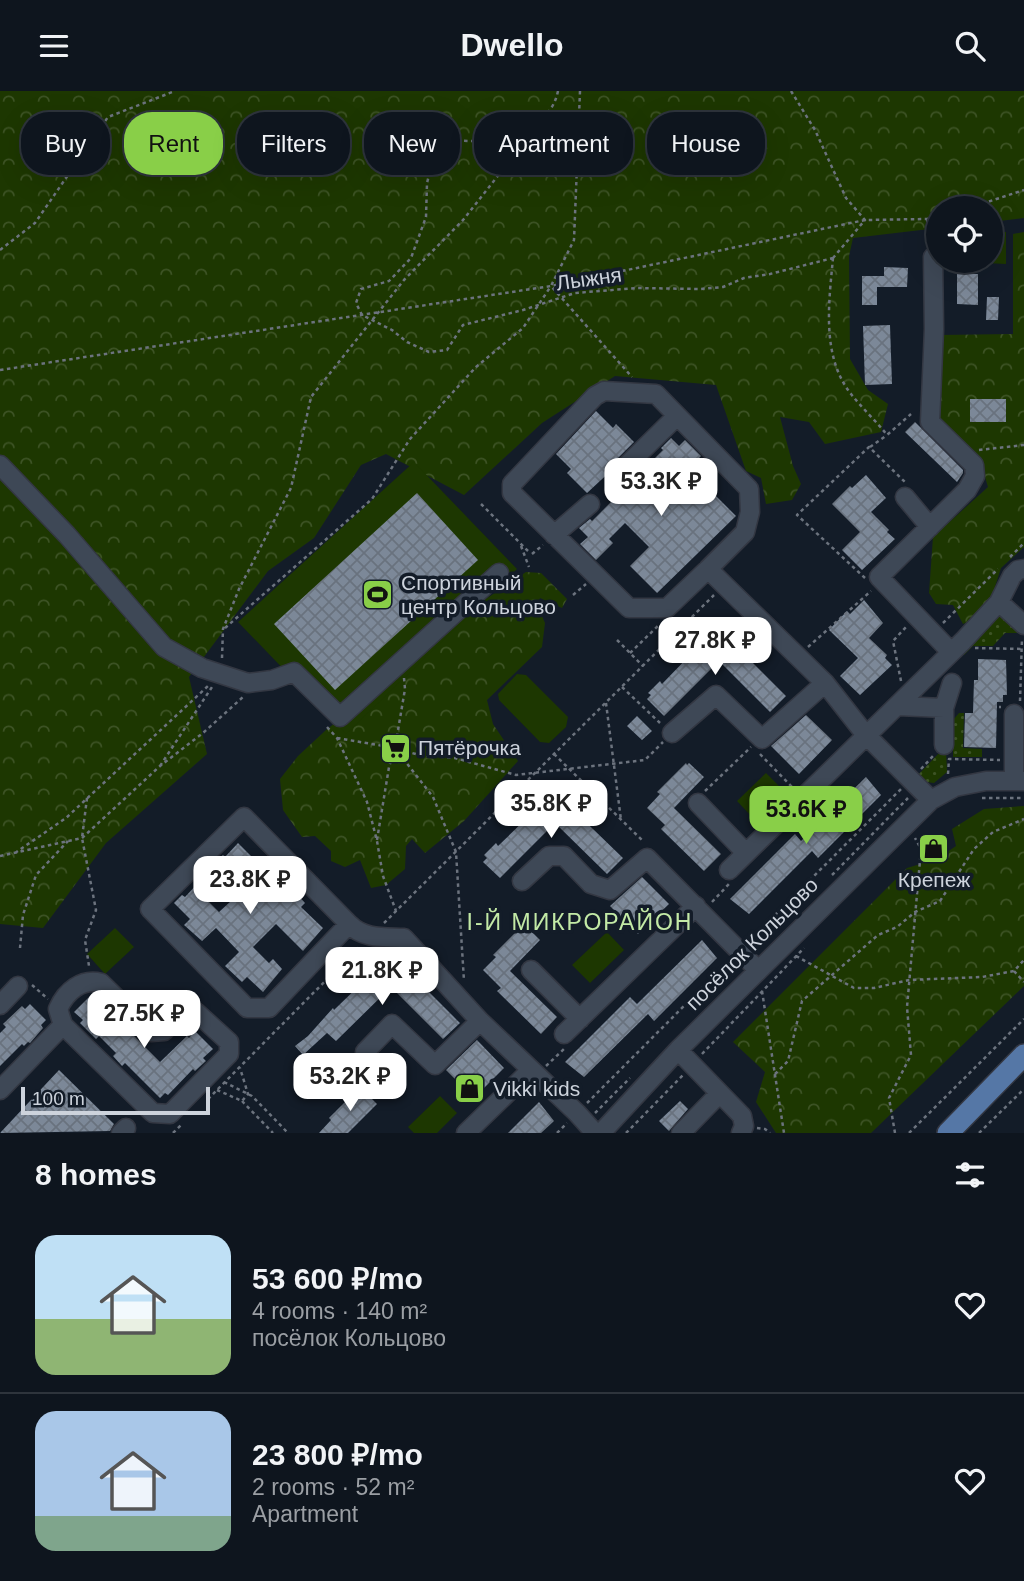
<!DOCTYPE html>
<html lang="en">
<head>
<meta charset="utf-8">
<style>
  body { margin:0; font-family:Helvetica,sans-serif; background:#1c222b; color:#f1f3f6; height:100vh; display:flex; flex-direction:column; font-size:26px; white-space:nowrap }
  * { box-sizing:border-box; margin:0 }
  p { font-size:23px; color:#9b9fa4 }
  .icon { flex:none; width:38px; height:38px; fill:none; stroke:currentColor; stroke-width:2; stroke-linecap:round; stroke-linejoin:round }
  .map { position:relative; height:1042px; overflow:hidden }
  .sheet { display:flex; flex-direction:column; background:#0e151e; flex:1 }
  .sheet>* { flex:none }
  .banner { position:absolute; left:21px; top:21px; width:984px; height:63px; display:flex; gap:14px }
  .fabs { position:absolute; left:926px; top:105px; display:grid; gap:14px }
  .fabs a { display:grid; place-items:center; width:77px; height:77px; border-radius:50%; background:#0e151e; box-shadow:0 7px 28px #0002,0 0 0 2px #2e343c; font-size:35px }
  .scale { position:absolute; left:21px; bottom:18px; width:189px; box-sizing:border-box; padding-left:7px; border:4px solid #cdd3dc; border-top:0; font-size:19px; line-height:24px; white-space:nowrap; color:#cdd3dc; -webkit-text-stroke:5px #131c28; paint-order:stroke }
  .price { position:absolute; translate:-50% -60px; padding:0 16px; border-radius:14px; background:#fff; color:#222; font-size:23px; line-height:46px; filter:drop-shadow(0 2px 4px #0008) }
  .price::after { content:''; position:absolute; left:50%; top:42px; width:21px; height:16px; margin-left:-10px; background:inherit; clip-path:polygon(0 0,100% 0,50% 100%) }
  .price.selected { background:#89cf48; color:#111 }
  ul { padding:0; list-style:none }
  li { display:flex; align-items:center; gap:21px; height:175px; padding:0 35px }
  li+li { border-top:2px solid #2e343c }
  li span { display:grid; place-items:center; flex:none; width:196px; height:140px; border-radius:21px; color:#555 }
  li>.icon { margin-inline-start:auto }
  span .icon { width:84px; height:84px; fill:#fffc; stroke-width:1 }
  li b { font-size:30px }
  h2 { display:flex; justify-content:space-between; align-items:center; height:84px; padding:0 35px; font-size:30px }
  .tag { padding:0 24px; border-radius:28px; background:#0e151e; box-shadow:0 7px 28px #0002,0 0 0 2px #2e343c; font-size:24px; line-height:63px }
  .tag.selected { background:#89cf48; color:#111 }
  header { display:flex; justify-content:space-between; align-items:center; height:91px; padding:0 35px; background:#0e151e; font-size:32px; font-weight:600 }
  .map>svg:first-child { display:block }
</style>
</head>
<body>
<header><svg class="icon" aria-label="menu" viewBox="0 0 24 24"><path d="M4 6h16M4 12h16M4 18h16"/></svg>Dwello<svg class="icon" aria-label="search" viewBox="0 0 24 24"><circle cx="10" cy="10" r="6"/><path d="M15 15l6 6"/></svg></header>
<div class="map">
<svg width="1024" height="1042" viewBox="0 0 1024 1042">
  <defs>
    <pattern id="grass-dots" width="8" height="8" patternUnits="userSpaceOnUse" patternTransform="scale(1.75)"><rect width="8" height="8" fill="#1d3701"/><path d="M2 2h.1M6 6h.1" fill="none" stroke="#3d5325" stroke-width="1.8" stroke-linecap="round"/></pattern>
    <pattern id="forest-crowns" width="20" height="18" patternUnits="userSpaceOnUse" patternTransform="scale(1.75)"><rect width="20" height="18" fill="#1d3701"/><path d="M2 6a3 3 0 1 1 6 0M12 15a3 3 0 1 1 6 0" fill="none" stroke="#3d5325"/></pattern>
    <pattern id="building-cross-hatch" width="8" height="8" patternUnits="userSpaceOnUse" patternTransform="scale(1.75)"><rect width="8" height="8" fill="#7c8898"/><path d="M0 0l8 8M0 8l8-8" fill="none" stroke="#69727e"/></pattern>
  </defs>
  <rect width="100%" height="100%" fill="#131c28"/>
  <path fill="url(#grass-dots)" d="M1000,520l20,16v6h-15l-12,13h-20l-9,9v-8z
    M959,622h5l-1,35 19,1v8h-29v-37z
    M946,659l1,22 -13,11 -8,-1 -9,-6 24,-25z"/>
  <path fill="url(#forest-crowns)" d="M0,0h1024v127l-33,4 -1,-14h-52v20l-85,10 -4,18 1,103 18,31 20,14 -7,28 -56,12 -16,-22 -29,-5 13,49 8,18 -9,16 -26,4 -5,-26 -15,-7 -30,-86 -101,-9 -73,47 -78,72 -78,-41 -25,11 -47,73 -46,33 -79,106 18,77 -101,89 -63,85 -43,-4z
    M1024,141v315l-23,21 -9,28 -11,20 -18,8 -10,-19 -17,-1 -7,-11 4,-56 55,-50 -7,-23 -46,-46 4,-83 74,-1v-100z
    M526,481l15,1 26,26 -5,9 -22,-10 -3,7 8,18 -3,24 -55,53 6,24 25,37 -54,60 -39,32 -13,-14 -6,7 -1,23 -19,16 -15,3 -11,-28 -15,7 -14,-6v-10l-16,-15 -13,1 -19,-27 -3,-31 18,-23 28,-26 65,-51 62,-58z
    M1024,715v180l-153,147h-95l-20,-31 9,-30 -32,-30 174,-174 30,-9 19,-13 -4,-17 32,-20z"/>
  <path fill="#1d3701" d="M991,141h15v32l-63,-3h47z
    M414,371l103,107 -171,165 -108,-112z
    M517,583l9,1 42,42 -2,10 -17,16 -9,-1 -41,-42 -1,-6z
    M766,682l16,16 -30,28 -15,-16z
    M115,837l19,19 -29,27 -18,-20z
    M607,841l17,18 -34,33 -18,-18z
    M440,1005l17,17 -20,20h-23l-6,-6z"/>
  <path fill="url(#building-cross-hatch)" d="M884,176l24,1 -1,19h-30v18h-15v-29h22z
    M957,183h21v31l-21,-1z
    M987,206h12l-1,23h-12z
    M890,234l2,59 -27,1 -2,-59z
    M970,308h36v23h-36z
    M596,320l17,17 3,-4 18,18 -17,17 -3,9 -27,25 -20,-20 4,-4 -15,-15z
    M915,331l48,48v3l-6,9 -52,-50z
    M671,347l8,8 6,-6 16,16 -16,16 -5,-5 -14,14 18,18 18,-17 34,34 -79,77 -27,-27 19,-19 -24,-24 -16,16 4,4 -17,17 -16,-16 8,-7 -9,-9 11,-9 2,2 71,-71 -2,-2z
    M866,384l20,23 -15,14 18,18 -2,2 8,7 -33,31 -20,-20 18,-18 -28,-28 18,-18 2,2z
    M417,402l61,67 -143,130 -61,-66z
    M864,509l19,23 -14,15 18,17 -2,3 7,7 -32,30 -20,-19 18,-18 -29,-28 18,-19 3,3z
    M728,547l58,58 -16,16 -51,-51 -55,55 -17,-17 4,-4 -3,-2 12,-12 2,3 31,-32 2,2 13,-13 9,9z
    M978,568l28,1 1,35h-4v7h-6l-1,46 -32,-1 1,-34h8l1,-33h4z
    M806,624l26,25 -33,34 -28,-28z
    M637,625l15,15 -10,9 -15,-14z
    M686,672l1,2 2,-2 15,14 -30,31 47,46 -17,17 -43,-42 4,-4 -18,-17 13,-14 -3,-2z
    M866,686l15,18 -63,63 -6,-7 -63,63 -19,-15 65,-65 6,7z
    M564,710l59,57 -16,16 -52,-51 -55,55 -17,-16 4,-4 -3,-3 12,-12 2,3 32,-31 2,2 12,-13 9,8z
    M238,752l22,22 4,-4 9,9 -3,3 22,24 4,-4 9,10 -4,4 22,21 -20,23 -27,-27 -23,23 16,16 4,-4 9,10 -19,23 -16,-15 -5,5 -17,-16 14,-14 -23,-24 -14,13 -18,-16 6,-6 -16,-16 8,-8 3,2 13,-14 10,11 -3,4 14,14 24,-22 -29,-27 9,-8 2,2z
    M642,786l27,27 -31,30 -28,-28z
    M524,833l16,16 -30,31 47,46 -16,17 -44,-43 4,-3 -18,-18 13,-13 -3,-2z
    M702,849l15,18 -63,63 -6,-7 -64,63 -19,-15 65,-65 7,7z
    M401,873l59,59 -17,16 -52,-52 -55,54 -9,-8 -24,22 -8,-9 13,-10 25,-28 1,2 33,-32 2,1 12,-11 8,8z
    M90,905l6,5 1,-2 63,63 27,-26 2,2 6,-7 18,18 -10,9 3,3 -11,10 -2,-2 -25,26 -3,-2 -5,5 -35,-35 -3,3 -9,-10 3,-3 -17,-17 -3,3 -16,-16 3,-3 -9,-8z
    M30,913l16,16 -5,5 2,3 -13,15 -2,-1 -4,4 -2,-2 -22,22v-33l6,-6 -3,-3 19,-18 3,3z
    M477,949l27,28 -30,30 -28,-28z
    M59,979l55,54 -4,7 -110,2z
    M360,996l17,17 -29,29h-29l12,-13 -2,-2z
    M680,1010l8,8 -19,22 -10,-10z
    M539,1011l15,19 -13,12h-33z"/>
  <g fill="none" stroke-linecap="round" stroke-linejoin="round">
    <defs>
      <path id="minor" d="M933,166l1,72 -4,93 44,43 1,11 -8,14 -88,87 72,75
        M0,374l67,70 97,112 38,21 46,15 24,-3 22,-8 46,45 159,-144
        M625,376l52,-51
        M905,406l25,30
        M554,444l36,-31
        M708,478l37,-37 5,-20 -1,-23 -93,-95 -52,-3 -9,5 -83,88v9l117,115h38l41,-39 117,114 40,51 66,66
        M999,511l25,23
        M898,615l46,2
        M672,642l44,-38 46,44 63,-56
        M944,654v-37l8,-25
        M1014,690v-67
        M698,712l48,50
        M729,779l234,-229 36,-39 13,-26 6,-6 6,-1
        M522,790l27,-25h15l27,28 19,6 37,-32 111,112
        M349,833l-80,84h-22l-97,-99 94,-92 105,107c14,15 35,13 55,14l76,83 97,92 18,20
        M531,879l49,49
        M0,914l18,-19
        M564,943l132,-128
        M678,959l64,66 2,10 -3,7
        M365,961l27,-28 43,41 45,-44
        M0,999l63,-65 90,88 17,1 59,-60v-12l-33,-30 -13,-1 -19,20 -13,1 -50,-49c-19,-5 -35,8 -43,26l5,16
        M121,1042l5,-5
        M466,1042l65,-63
        M601,1042l77,-83 253,-250 24,-13 31,-6h38
        M681,1042l38,-39"/>
      <path id="major" d="M948,1042l76,-78"/>
    </defs>
    <use href="#minor" stroke="#333742" stroke-width="21"/>
    <use href="#major" stroke="#333742" stroke-width="24"/>
    <path stroke="#6c737e" stroke-width="2.5" stroke-dasharray="3.5 3.5" stroke-linecap="butt" d="M558,0c-7,35 -45,47 -77,50 -10,1 -23,-2 -32,2 -5,2 -9,6 -14,9l-8,31 -1,34 -15,41 -22,23 -28,8 -5,14 6,12 30,15 15,12 22,10 18,-2 16,-25 60,-15 52,-17 62,-5 63,1 23,-2 21,-9 26,-4 63,-16
      M580,0l-6,149 -23,46 81,91
      M791,0l24,39 31,68 19,22 -32,38
      M969,117l55,-18
      M927,128l4,24
      M0,159l35,-27 73,-106 67,-26
      M833,167c-4,44 -12,98 18,136 11,14 25,27 36,41l24,-21
      M0,279l551,-84 314,-66 62,-1 11,-3
      M870,356l17,-12
      M979,359l45,-5
      M481,413l47,47
      M521,455l8,21
      M532,463l11,-9
      M1010,466l14,-14
      M865,487l-68,-63 72,-68 38,37
      M573,504l13,-11
      M943,532l55,-54
      M225,537l147,-129 38,-60 66,-72 47,-39 28,-42
      M617,549l26,26
      M808,556l63,-56
      M975,557l49,1
      M630,562l30,-29
      M222,567l1,-29 16,-40 52,-101 20,-91 93,-117 59,-60 75,-95
      M404,587l1,11 -10,59 38,49 23,55 8,129
      M901,590l-8,-40 13,-14
      M622,596l38,36
      M1020,610l2,-63
      M606,612l15,117
      M992,616h9
      M327,636l10,11 30,64 10,39 6,35 13,35
      M337,647l58,10 24,7 36,3 61,17 129,-15 18,-18
      M554,663l90,88
      M760,663l32,33
      M160,675l52,-79
      M921,678l12,-13
      M948,683l1,-15 51,1
      M705,700l46,-44
      M87,707l-5,40 14,72 -11,30 4,26
      M982,707h42
      M377,749l12,-73 6,-19
      M15,762l51,-35 142,-132
      M0,765l82,-18 78,-72 43,-33 40,-36
      M832,784l76,-77
      M712,811l17,-18
      M384,832l330,-328
      M750,849l151,-151
      M20,857l3,-33 13,-40 32,-34
      M796,865l58,32h20l35,-8 73,-3 32,-6 10,-11
      M1014,880l10,11
      M32,894l16,14
      M762,900l22,142
      M702,963l102,-106
      M546,975l18,-17
      M775,983l13,-13 14,-60 76,-66 19,-8 18,-15 25,-11 34,-52 19,-17 31,-13
      M224,991l28,14 36,37
      M217,999l25,11 6,-7 -8,-26
      M208,1008l151,-152
      M242,1010l31,32
      M587,1012l141,-141
      M595,1022l35,-35
      M757,1037l8,1 5,4
      M173,1042l8,-8
      M557,1042l10,-10
      M626,1042l57,-58
      M895,1042l-6,-35 22,-43 -4,-48 14,-158 -6,-11
      M909,1042l115,-114
      M979,1042l45,-44"/>
    <use href="#minor" stroke="#3e4856" stroke-width="18"/>
    <use href="#major" stroke="#5577a6" stroke-width="21"/>
  </g>
  <defs>
    <symbol id="stadium-square" viewBox="-11 -11 22 22"><rect x="-9" y="-9" width="18" height="18" rx="4" fill="#89cf48" stroke="#131c28"/><path d="M0-5a6.5 5 0 1 0 0 10a6.5 5 0 1 0 0-10ZM-3.5-1.8h7v3.6h-7Z" fill="#111"/></symbol>
    <symbol id="supermarket-square" viewBox="-11 -11 22 22"><rect x="-9" y="-9" width="18" height="18" rx="4" fill="#89cf48" stroke="#131c28"/><path d="M-6-5.5h2.5l.6 2H6L4.5 2H-2.5L-4.4-4H-6ZM-1.5 3.2a1.3 1.3 0 1 0 .1 0ZM3 3.2a1.3 1.3 0 1 0 .1 0Z" fill="#111"/></symbol>
    <symbol id="shop-square" viewBox="-11 -11 22 22"><rect x="-9" y="-9" width="18" height="18" rx="4" fill="#89cf48" stroke="#131c28"/><path d="M-5-2.5h2.3a2.7 3.5 0 0 1 5.4 0H5L5.5 6h-11ZM-1.5-2.5h3a1.5 2.3 0 0 0-3 0Z" fill="#111"/></symbol>
  </defs>
  <g fill-rule="evenodd">
    <use href="#stadium-square" x="360" y="486" width="35" height="35"/>
    <use href="#supermarket-square" x="378" y="640" width="35" height="35"/>
    <use href="#shop-square" x="916" y="740" width="35" height="35"/>
    <use href="#shop-square" x="452" y="980" width="35" height="35"/>
  </g>
  <g text-anchor="middle" stroke-width="7" stroke-linejoin="round" paint-order="stroke">
    <g font-size="21" fill="#cdd3dc" stroke="#131c28">
      <text transform="translate(589 188) rotate(-8)" y="7">Лыжня</text>
      <text transform="translate(752 853) rotate(-45)" y="7">посёлок Кольцово</text>
    </g>
    <g font-size="21" fill="#cdd3dc" stroke="#131c28" text-anchor="start">
      <text x="401" y="499">Спортивный<tspan x="401" dy="24">центр Кольцово</tspan></text>
      <text x="418" y="664">Пятёрочка</text>
      <text x="934" y="796" text-anchor="middle">Крепеж</text>
      <text x="493" y="1005">Vikki kids</text>
    </g>
    <g font-size="23" letter-spacing="2" fill="#c3eaa6" stroke="#131c28">
      <text x="580" y="839">I-Й МИКРОРАЙОН</text>
    </g>
  </g>
</svg>
<div class="fabs">
<a><svg class="icon" aria-label="locate" viewBox="0 0 24 24"><circle cx="12" cy="12" r="6"/><path d="M12 2v4M12 18v4M2 12h4M18 12h4"/></svg></a>
</div>
<div class="scale">100 m</div>
<b class="price" style="left:661px;top:427px">53.3K ₽</b>
<b class="price" style="left:715px;top:586px">27.8K ₽</b>
<b class="price" style="left:551px;top:749px">35.8K ₽</b>
<b class="price selected" style="left:806px;top:755px">53.6K ₽</b>
<b class="price" style="left:250px;top:825px">23.8K ₽</b>
<b class="price" style="left:382px;top:916px">21.8K ₽</b>
<b class="price" style="left:144px;top:959px">27.5K ₽</b>
<b class="price" style="left:350px;top:1022px">53.2K ₽</b>
<div class="banner">
<a class="tag">Buy</a>
<a class="tag selected">Rent</a>
<a class="tag">Filters</a>
<a class="tag">New</a>
<a class="tag">Apartment</a>
<a class="tag">House</a>
</div>
</div>
<section class="sheet">
<h2>8 homes<svg class="icon" aria-label="filters" viewBox="0 0 24 24"><path d="M4 7h16M4 17h16"/><circle cx="9" cy="7" r="2"/><circle cx="15" cy="17" r="2"/></svg></h2>
<ul>
<li><span style="background:linear-gradient(#bfe0f5 60%,#8fb573 0)"><svg class="icon" aria-label="home" viewBox="0 0 24 24"><path d="M3 11l9-7 9 7M6 9v11h12V9"/></svg></span><div><b>53 600 ₽/mo</b><p>4 rooms · 140 m²</p><p>посёлок Кольцово</p></div><svg class="icon" aria-label="heart" viewBox="0 0 24 24"><path d="M12 20l-8-8c-3-5 5-10 8-4 3-6 11-1 8 4z"/></svg></li>
<li><span style="background:linear-gradient(#a9c7e8 75%,#7fa58c 0)"><svg class="icon" aria-label="home" viewBox="0 0 24 24"><path d="M3 11l9-7 9 7M6 9v11h12V9"/></svg></span><div><b>23 800 ₽/mo</b><p>2 rooms · 52 m²</p><p>Apartment</p></div><svg class="icon" aria-label="heart" viewBox="0 0 24 24"><path d="M12 20l-8-8c-3-5 5-10 8-4 3-6 11-1 8 4z"/></svg></li>
</ul>
</section>
</body>
</html>
